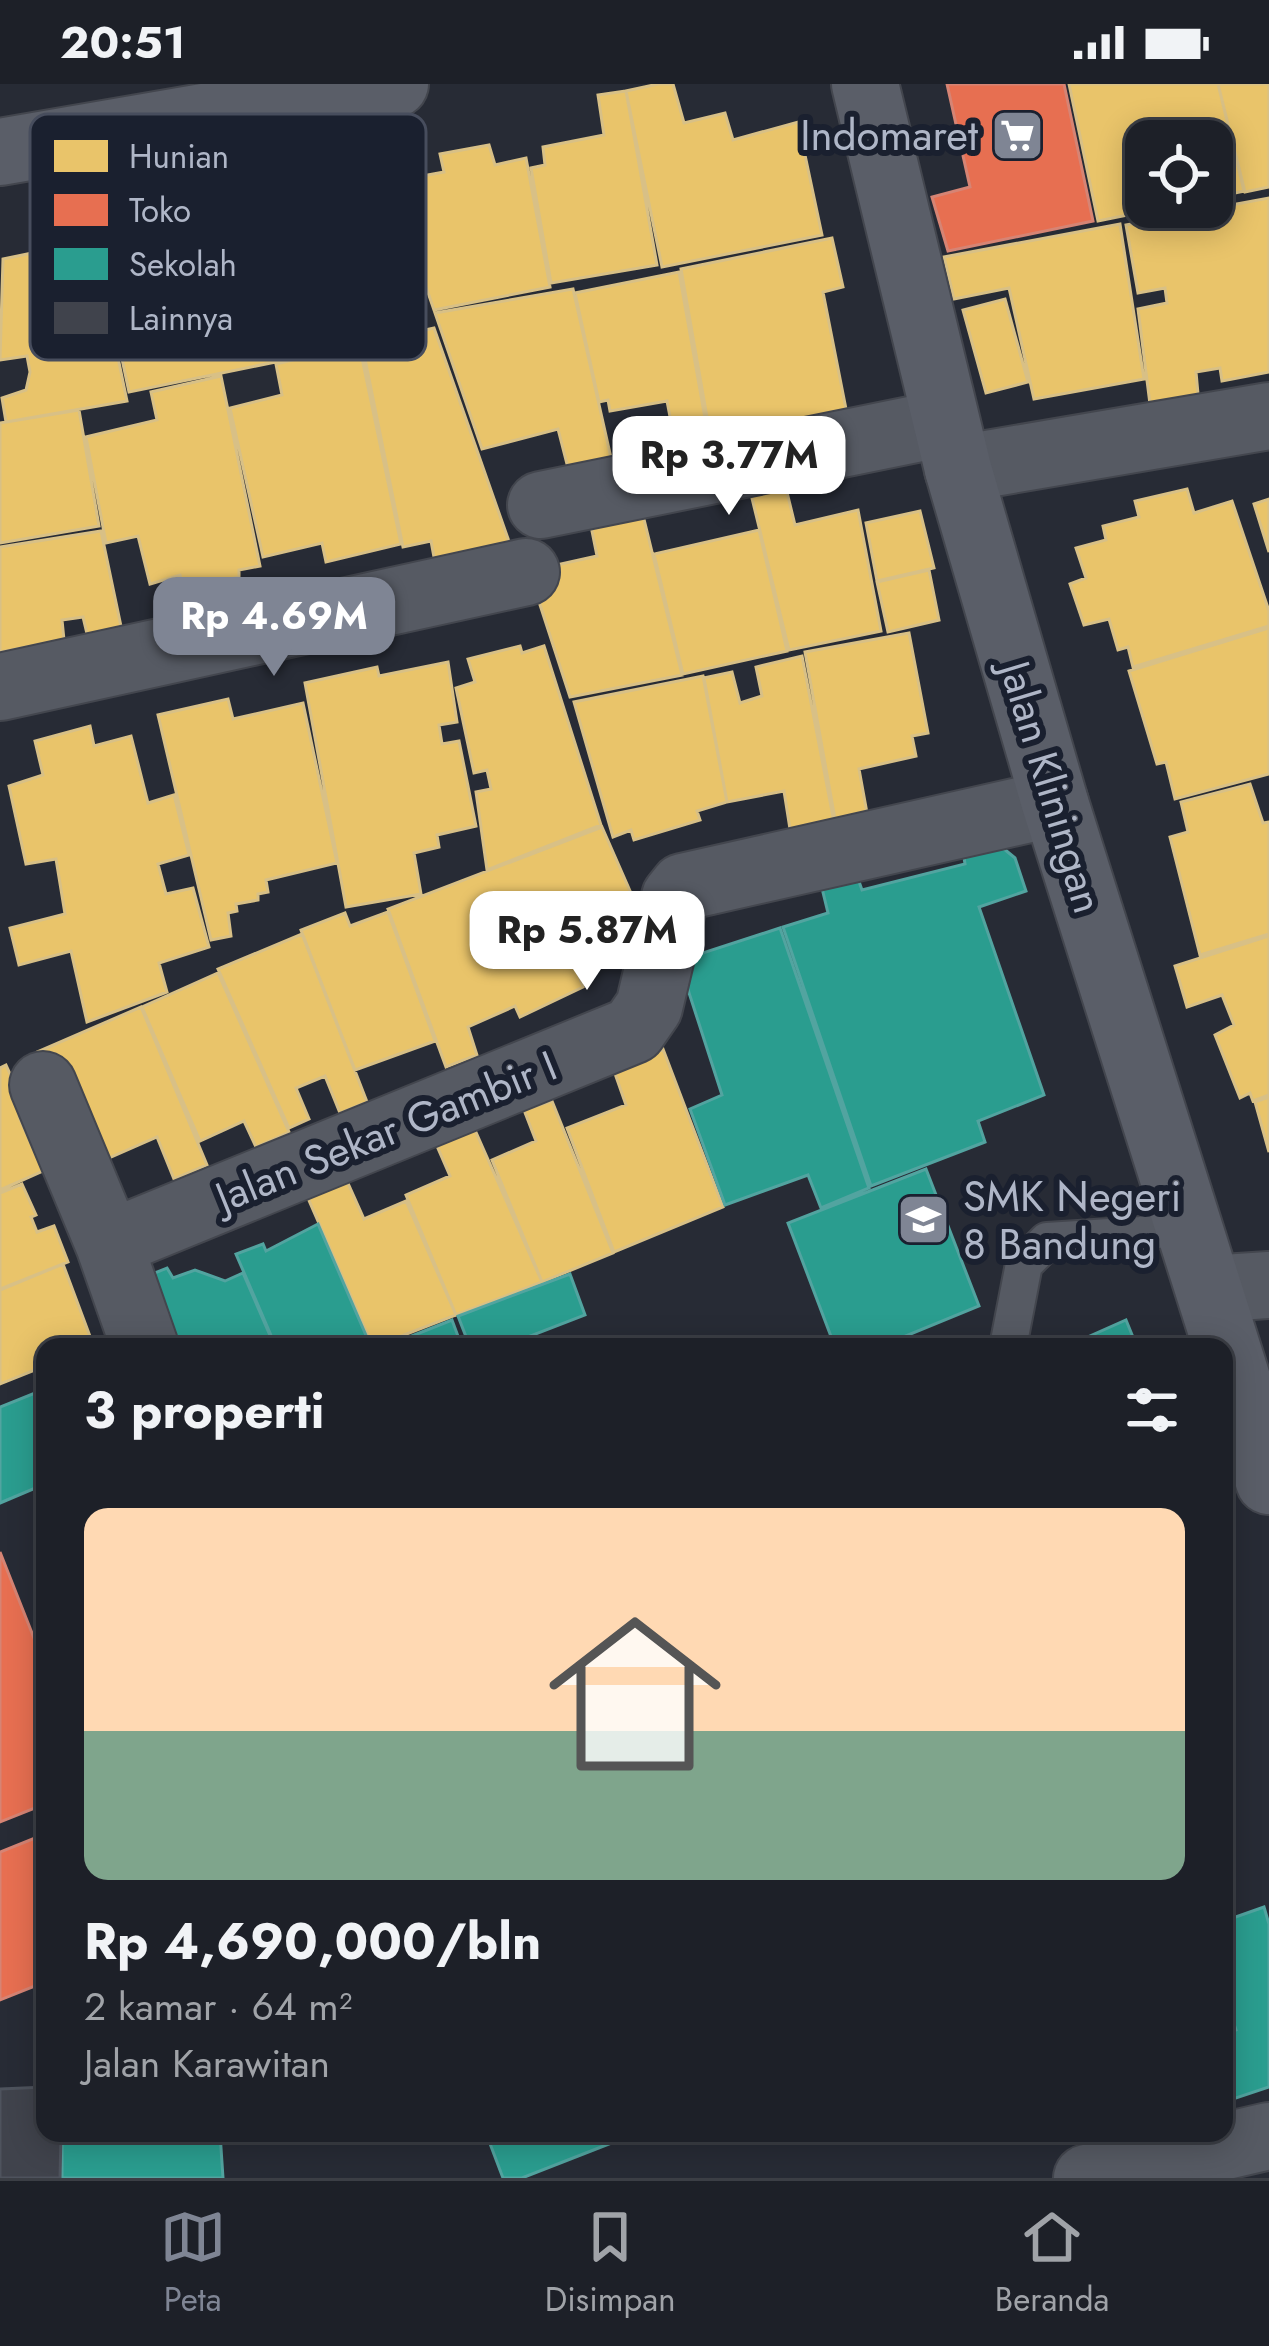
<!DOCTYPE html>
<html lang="id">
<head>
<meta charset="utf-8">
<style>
  body { margin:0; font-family:Jost,sans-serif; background:#252830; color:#f1f3f6; height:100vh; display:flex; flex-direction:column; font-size:45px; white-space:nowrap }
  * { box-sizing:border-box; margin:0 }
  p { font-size:39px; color:#a0a3a8 }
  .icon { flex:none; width:66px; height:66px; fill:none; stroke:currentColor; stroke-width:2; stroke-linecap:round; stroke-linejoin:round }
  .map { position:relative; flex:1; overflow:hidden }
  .side { position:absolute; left:36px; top:1254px; width:1197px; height:804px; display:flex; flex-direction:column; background:#1d2028; border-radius:24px; box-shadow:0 6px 30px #0003,0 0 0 3px #3b3e45 }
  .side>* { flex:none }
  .tools { position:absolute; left:1125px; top:36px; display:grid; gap:24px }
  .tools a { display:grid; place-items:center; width:108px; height:108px; border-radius:24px; background:#1d2028; box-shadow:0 6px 30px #0003,0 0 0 3px #3b3e45; font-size:60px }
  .price { position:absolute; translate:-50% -102px; padding:0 27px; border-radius:24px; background:#fff; color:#222; font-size:39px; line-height:78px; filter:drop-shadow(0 3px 6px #0008) }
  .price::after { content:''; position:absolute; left:50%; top:72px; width:36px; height:27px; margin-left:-18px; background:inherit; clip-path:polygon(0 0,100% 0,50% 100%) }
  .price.current { background:#7f8594; color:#fff }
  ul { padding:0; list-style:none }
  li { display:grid; align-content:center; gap:24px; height:636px; padding:0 48px }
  li span { display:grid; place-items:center; height:372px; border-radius:24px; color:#555 }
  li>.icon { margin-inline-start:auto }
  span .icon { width:216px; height:216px; fill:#fffc; stroke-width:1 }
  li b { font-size:51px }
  h2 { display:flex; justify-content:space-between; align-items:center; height:144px; padding:0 48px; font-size:51px }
  .status { display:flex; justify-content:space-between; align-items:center; height:84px; padding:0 60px; background:#1d2028; direction:ltr }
  .status svg { height:33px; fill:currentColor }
  .tab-bar { display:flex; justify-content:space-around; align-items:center; height:168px; border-top:3px solid #3b3e45; background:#1d2028; font-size:33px; color:#a0a3a8 }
  .tab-bar a { display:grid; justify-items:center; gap:6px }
  .tab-bar .current { color:#7f8594 }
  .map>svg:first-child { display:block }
</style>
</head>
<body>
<div class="status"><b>20:51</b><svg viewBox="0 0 49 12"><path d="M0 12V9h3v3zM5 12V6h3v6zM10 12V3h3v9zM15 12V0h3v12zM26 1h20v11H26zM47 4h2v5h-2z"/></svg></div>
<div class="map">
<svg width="1269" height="2094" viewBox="0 0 1269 2094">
  <rect width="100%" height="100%" fill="#272b35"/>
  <path fill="#e9c46a" stroke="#d8c086" stroke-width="3" d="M658,0h15l11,39 41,-10 8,27 65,-18 24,113 -160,32 -36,-176z
    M1069,0h149l26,107 -32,7v-57h-66v66h21l-69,14z
    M1218,0h51v103l-24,5z
    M626,7l31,174 -106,18 -20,-115 14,-3 -2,-18 61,-12 -6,-40z
    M489,61l6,20 31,-7 24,129 -116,23 -44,-128 54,-10 -4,-18z
    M256,85l39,189 -166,34 -37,-175 79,-17 2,16 51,-11 -5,-27z
    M1269,114v174l-47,9 -2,-13 -24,4 3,33 -48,7 -13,-103 29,-6 -2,-15 -27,5 -12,-68 69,-13 4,16 30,-7 -3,-15z
    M86,120l41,197 -121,21 -4,-24 24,-8 4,-18 -3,-16 -27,4 3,-101 58,-12 -5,-37z
    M1120,140l24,155 -110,20 -25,-111 -55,11 -10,-42z
    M832,154l11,49 -20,5 24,122 -136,26 -30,-171z
    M679,188l29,163 -33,8 -8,-42 -57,10 -2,-11 -9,2 -24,-109z
    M573,205l38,169 -43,10 -10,-39 -76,20 -47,-136z
    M1005,215l23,83 -42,11 -23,-83z
    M434,244l78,222 -76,18 -5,-27 -28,6 -41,-203z
    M359,260l42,200 -75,18 -4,-19 -59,14 -33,-149 52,-13 -6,-31z
    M221,292l39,190 -21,4v7l-55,12 -4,-14 -30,9 -12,-48 -32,7 -20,-106 71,-17 -6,-28z
    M79,326l20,116 -99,17v-120z
    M785,400l10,41 63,-15 23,121 -92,19 -39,-160z
    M1187,405l7,24 38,-12 37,110v15l-136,41 -5,-20 -10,3 -9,-31 -25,6 -14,-41 16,-6 -10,-30 30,-8 -3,-14 36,-9 -4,-16z
    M1269,415v53l-15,-48z
    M642,427l40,164 -112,22 -41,-126 68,-15 -7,-35z
    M920,427l14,57 -57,13 -11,-58z
    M759,446l28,121 -104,23 -29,-120z
    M101,447l21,100 -34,7 -5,-21 -21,3 2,20 -64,12v-105z
    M929,486l10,50 -51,12 -11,-50z
    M1269,544v146l-94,25 -9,-37 -9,2 -28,-93z
    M909,549l19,100 -16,3 4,20 -57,13 8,44 -32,6 -30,-167z
    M520,562l2,7 22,-7 57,179 -114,45 -11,-78 15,-3 -4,-19 -13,3 -18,-85 19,-6 -7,-23z
    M802,572l32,166 -44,7 -6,-38 -57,11 -23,-124 28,-6 8,31 22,-7 -6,-29z
    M448,578l9,60 -18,3 3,19 17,-3 17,85 -39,9 2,12 -25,6 7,41 -75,13 -41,-224 72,-16 2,9z
    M703,592l24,126 -30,9 3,9 -66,20 -3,-10 -18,7 -39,-135z
    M228,615l5,20 70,-16 34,160 -71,17 2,12 -10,2v6l-22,4 1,7 -9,2 3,23 -20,4 -53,-225z
    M90,642l4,20 37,-10 17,67 26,-8 15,60 -31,9 8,30 27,-6 16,59 -50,16 8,29 -80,30 -16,-71 -52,14 -9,-37 55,-14 -9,-55 -30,5 -17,-78 34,-11 -8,-34z
    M1250,700l13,39 6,-1v112l-69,21 -30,-118 18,-5 -7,-30z
    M602,743l32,73 -42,20 7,24 -27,13 11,30 -63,30 -5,-11 -47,21 9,28 -31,12 -58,-158z
    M388,828l47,129 -80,29 -54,-140 44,-17 5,13z
    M302,850l65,168 -27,11 -15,-37 -29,12 13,31 -20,9 -71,-159z
    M1269,852v159l-16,6 -3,-8 -10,5 -25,-63 19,-10 -12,-30 -35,12 -12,-41z
    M218,889l71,159 -33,15 -12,-26 -44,20 -58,-134z
    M141,923l66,158 -33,14 -17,-42 -71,31 -49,-116z
    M663,965l60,158 -109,45 -47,-124 59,-23 -13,-37z
    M6,981l21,46 -8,6 24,54 -43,19v-122z
    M1269,1013v55l-14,-50z
    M552,1017l61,152 -71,29 -50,-122 44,-19 -12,-31z
    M475,1046l67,152 -86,33 -50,-120 44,-19 -13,-30z
    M343,1088l21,47 42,-18 50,114 -83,32 -69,-158z
    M22,1100l14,31 -5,2 6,15 17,-6 14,36 -68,27v-96z
    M63,1180l31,83h-49v19l-45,18v-94z"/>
  <path fill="#e76f51" stroke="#d68474" stroke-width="3" d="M947,0h117l29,137 -145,30 -16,-54 38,-10z
    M0,1468l45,114v54l-9,4 9,23v57l-45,18z
    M45,1750v148l-45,18v-148z"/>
  <path fill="#2a9d8f" stroke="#52a4a0" stroke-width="3" d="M998,760l17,14 11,33 -47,16 65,188 -66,26 7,21 -114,44 -88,-259 45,-14 -8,-33 36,-7 6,17 103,-26 -2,-13z
    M780,844l89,260 -48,20 -13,-33 -83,30 -35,-96 32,-14 -50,-155 23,-7 8,20z
    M926,1085l53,137 -100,41h-44l-47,-124z
    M318,1140l53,123h-95l-40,-93 27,-10 3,7z
    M167,1184l6,10 22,-8 30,11 18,-8 32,74h-114l-26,-66z
    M570,1190l15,41 -83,32h-32l-12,-31z
    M452,1236l10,27h-78z
    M1126,1236l11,27h-53l-3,-7z
    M45,1305v95l-45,19v-96z
    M1264,1823l5,17v163l-45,15v-67l12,-5 -12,-37v-72z
    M62,2049h158l3,45h-161z
    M486,2049h151l-115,45h-19z"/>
  <path fill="#40434c" stroke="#4e535d" stroke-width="3" d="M45,2003v46h16l-1,45h-60v-89z"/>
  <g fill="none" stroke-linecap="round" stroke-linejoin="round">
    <defs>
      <path id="lane" d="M1008,1263l16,-83 23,-23 95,-6 47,-16"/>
      <path id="street" d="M958,385l311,-53
        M541,421l404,-82
        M0,603l526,-115
        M43,1001l66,159 36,103
        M109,1160l524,-214 16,-23 26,-110 8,-10 372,-84
        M1209,1205l60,-4
        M1087,2094l182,-42"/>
      <path id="secondary" d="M865,0l93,385 97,334 214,678
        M0,68l395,-68"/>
    </defs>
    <use href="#lane" stroke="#43464e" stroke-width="40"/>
    <use href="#street" stroke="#43464e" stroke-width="70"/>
    <use href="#secondary" stroke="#43464e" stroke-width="70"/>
    <use href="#lane" stroke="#565a63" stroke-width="36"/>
    <use href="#street" stroke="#565a63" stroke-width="66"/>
    <use href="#secondary" stroke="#5a5e68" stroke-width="66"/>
  </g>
  <defs>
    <symbol id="supermarket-square" viewBox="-11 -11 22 22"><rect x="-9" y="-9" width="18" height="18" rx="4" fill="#7f8594" stroke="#1a202f"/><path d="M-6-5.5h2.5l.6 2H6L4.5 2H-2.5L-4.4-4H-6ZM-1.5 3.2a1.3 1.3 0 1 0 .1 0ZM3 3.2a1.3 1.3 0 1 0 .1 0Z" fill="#fff"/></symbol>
    <symbol id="school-square" viewBox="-11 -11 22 22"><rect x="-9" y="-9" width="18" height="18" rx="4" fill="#7f8594" stroke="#1a202f"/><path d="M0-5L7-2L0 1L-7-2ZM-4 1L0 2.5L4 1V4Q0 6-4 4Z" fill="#fff"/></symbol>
  </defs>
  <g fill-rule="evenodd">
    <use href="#supermarket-square" x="988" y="22" width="59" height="59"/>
    <use href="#school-square" x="894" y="1106" width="59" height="59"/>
  </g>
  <g text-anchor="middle" stroke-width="12" stroke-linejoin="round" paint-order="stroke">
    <g font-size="42" fill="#afb6c7" stroke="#1a202f" text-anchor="end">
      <text x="978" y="66">Indomaret</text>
      <text x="963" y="1127" text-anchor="start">SMK Negeri<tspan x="963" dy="48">8 Bandung</tspan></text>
    </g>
    <g font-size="42" fill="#afb6c7" stroke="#1a202f">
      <text transform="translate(1052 703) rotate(73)" y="15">Jalan Kliningan</text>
      <text transform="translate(386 1047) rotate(-22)" y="15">Jalan Sekar Gambir I</text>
    </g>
  </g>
  <rect x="30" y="30" width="396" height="246" rx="18" fill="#1a202f" stroke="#474d5d" stroke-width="3"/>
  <rect x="54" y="56" width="54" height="32" fill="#e9c46a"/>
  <rect x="54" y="110" width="54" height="32" fill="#e76f51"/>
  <rect x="54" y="164" width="54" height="32" fill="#2a9d8f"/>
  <rect x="54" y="218" width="54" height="32" fill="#40434c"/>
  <g font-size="33" fill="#afb6c7">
    <text x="129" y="84">Hunian</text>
    <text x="129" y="138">Toko</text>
    <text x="129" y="192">Sekolah</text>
    <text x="129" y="246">Lainnya</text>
  </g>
</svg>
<div class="tools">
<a><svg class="icon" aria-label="locate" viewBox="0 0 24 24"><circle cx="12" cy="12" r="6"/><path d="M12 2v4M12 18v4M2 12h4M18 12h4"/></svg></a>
</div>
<b class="price" style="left:729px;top:434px">Rp 3.77M</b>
<b class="price current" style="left:274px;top:595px">Rp 4.69M</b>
<b class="price" style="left:587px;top:909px">Rp 5.87M</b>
<section class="side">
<h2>3 properti<svg class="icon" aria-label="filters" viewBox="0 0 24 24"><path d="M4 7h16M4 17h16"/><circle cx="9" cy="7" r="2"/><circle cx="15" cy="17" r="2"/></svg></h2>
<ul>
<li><span style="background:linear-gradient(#ffd9b3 60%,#7fa58c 0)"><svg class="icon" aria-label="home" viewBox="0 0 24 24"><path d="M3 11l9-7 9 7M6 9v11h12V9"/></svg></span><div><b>Rp 4,690,000/bln</b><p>2 kamar · 64 m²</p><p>Jalan Karawitan</p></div></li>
</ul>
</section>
</div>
<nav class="tab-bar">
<a class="current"><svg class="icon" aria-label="map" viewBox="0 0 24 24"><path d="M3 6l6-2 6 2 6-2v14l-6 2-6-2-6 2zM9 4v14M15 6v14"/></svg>Peta</a>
<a><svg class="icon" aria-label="saved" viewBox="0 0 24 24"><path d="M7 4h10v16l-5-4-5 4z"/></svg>Disimpan</a>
<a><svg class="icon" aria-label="home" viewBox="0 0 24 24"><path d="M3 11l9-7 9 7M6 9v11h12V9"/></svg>Beranda</a>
</nav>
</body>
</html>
